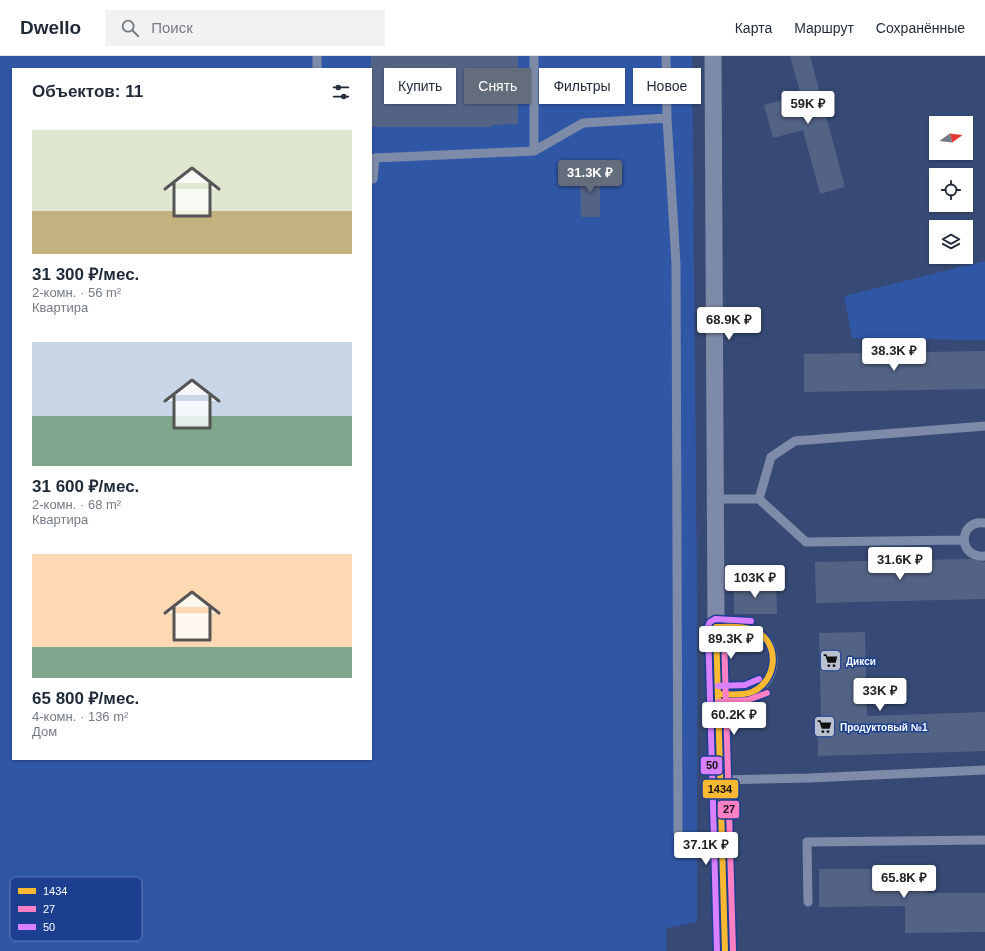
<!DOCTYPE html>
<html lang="ru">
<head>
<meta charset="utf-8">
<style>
  body { margin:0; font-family:Arial,sans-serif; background:#f2f2f3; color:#1f2937; height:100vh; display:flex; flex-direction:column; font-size:15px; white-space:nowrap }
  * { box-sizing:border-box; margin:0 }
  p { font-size:13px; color:#747a83 }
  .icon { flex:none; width:22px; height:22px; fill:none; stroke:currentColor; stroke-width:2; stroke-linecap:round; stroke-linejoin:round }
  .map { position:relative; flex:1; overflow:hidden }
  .sheet { position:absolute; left:12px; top:12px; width:360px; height:692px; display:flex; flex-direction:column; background:#fff; border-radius:0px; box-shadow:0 1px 3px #0004 }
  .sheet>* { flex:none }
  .banner { position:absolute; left:384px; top:12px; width:380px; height:36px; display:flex; gap:8px }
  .needle { width:26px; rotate:75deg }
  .tools { position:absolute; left:929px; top:60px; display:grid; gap:8px }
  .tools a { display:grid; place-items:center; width:44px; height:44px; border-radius:0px; background:#fff; box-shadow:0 1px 3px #0004; font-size:20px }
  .price { position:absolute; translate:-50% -34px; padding:0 9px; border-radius:4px; background:#fff; color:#222; font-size:13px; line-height:26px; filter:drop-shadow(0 1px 2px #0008) }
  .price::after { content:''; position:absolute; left:50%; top:24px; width:12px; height:9px; margin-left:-6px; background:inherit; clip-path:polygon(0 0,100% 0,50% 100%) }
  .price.active { background:#646d7b; color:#fff }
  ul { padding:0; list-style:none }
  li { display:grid; align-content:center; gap:8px; height:212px; padding:0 20px }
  li span { display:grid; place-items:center; height:124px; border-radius:0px; color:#555 }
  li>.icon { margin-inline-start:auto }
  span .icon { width:72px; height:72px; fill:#fffc; stroke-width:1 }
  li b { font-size:17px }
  h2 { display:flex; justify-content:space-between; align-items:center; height:48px; padding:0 20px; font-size:17px }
  .chip { padding:0 14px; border-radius:0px; background:#fff; box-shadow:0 1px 3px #0004; font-size:14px; line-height:36px }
  .chip.active { background:#646d7b; color:#fff }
  header { display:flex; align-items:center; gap:24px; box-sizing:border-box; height:56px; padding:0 20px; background:#fff; border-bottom:1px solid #e0e1e3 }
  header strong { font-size:19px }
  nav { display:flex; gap:22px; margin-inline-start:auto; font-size:14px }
  .search { width:280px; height:36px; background:#f2f2f3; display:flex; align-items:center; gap:10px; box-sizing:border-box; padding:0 14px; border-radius:0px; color:#747a83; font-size:15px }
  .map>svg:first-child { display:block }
</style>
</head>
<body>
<header>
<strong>Dwello</strong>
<div class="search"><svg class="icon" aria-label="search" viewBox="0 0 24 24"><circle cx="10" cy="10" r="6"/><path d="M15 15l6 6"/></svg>Поиск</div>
<nav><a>Карта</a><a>Маршрут</a><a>Сохранённые</a></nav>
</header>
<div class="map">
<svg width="985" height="895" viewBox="0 0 985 895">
  <rect width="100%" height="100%" fill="#374a75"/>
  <path fill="#3056a6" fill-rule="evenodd" d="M0,0h692l5,532v334l-31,6v23h-666zM13,13h358v690h-358z
    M985,205v79l-133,-2 -8,-42z"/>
  <path fill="#536385" d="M371,0h147v68l-26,1v2h-121z
    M790,0h20l35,131 -25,7 -17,-64 -30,8 -9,-33 37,-10z
    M580,116h20v45h-19z
    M985,295v38l-181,3v-38z
    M971,503l14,3v37l-169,4 -1,-41z
    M776,528l1,30h-43v-29z
    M865,576l2,84 118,-4v39l-167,5v-39h3l-2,-84z
    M819,813h108v24h58v39l-80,1v-27l-86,1z"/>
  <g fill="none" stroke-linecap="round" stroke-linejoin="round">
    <path stroke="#7e8ba8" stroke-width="9" d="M317,0v13
      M666,0l1,62 9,146 2,569
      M534,95l49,-28 84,-5
      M371,123h2l2,-21 159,-7v-95
      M716,443h43l47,43 158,-2
      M759,443l12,-42 24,-16 190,-15
      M985,467c-27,-4 -28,36 0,33
      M716,571c11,0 24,-1 34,2 31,8 30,53 2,63 -11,4 -24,2 -34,2
      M721,724l88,-2 176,-8
      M808,846l-1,-60 178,-2"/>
    <path stroke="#7e8ba8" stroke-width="17" d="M713,0l3,571 5,153"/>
    <path stroke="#7a86a5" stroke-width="22" d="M721,724l4,171"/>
    <defs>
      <path id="bus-1" d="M716,571l9,324
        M716,571c14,0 32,-2 45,7 20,16 13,49 -9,58 -11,4 -23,2 -34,2"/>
      <path id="bus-2" d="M718,646l30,-2 19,-7
        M733,895l-9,-316 27,2"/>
      <path id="bus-3" d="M718,630l27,-1 14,-6
        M717,895l-9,-325 2,-4 5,-3 36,2"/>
    </defs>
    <use href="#bus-1" stroke="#1c3f90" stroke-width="9"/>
    <use href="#bus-2" stroke="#1c3f90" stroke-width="9"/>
    <use href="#bus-3" stroke="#1c3f90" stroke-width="9"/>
    <use href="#bus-1" stroke="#fab933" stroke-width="6"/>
    <use href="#bus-2" stroke="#ff80c5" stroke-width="6"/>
    <use href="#bus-3" stroke="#d880ff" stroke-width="6"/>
  </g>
  <defs>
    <symbol id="supermarket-square" viewBox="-11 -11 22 22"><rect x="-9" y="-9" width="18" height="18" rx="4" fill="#b9c0cf" stroke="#1c3f90"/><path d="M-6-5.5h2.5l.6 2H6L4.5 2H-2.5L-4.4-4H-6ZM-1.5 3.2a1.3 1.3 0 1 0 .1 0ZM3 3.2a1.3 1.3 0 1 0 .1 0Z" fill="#111"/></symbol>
  </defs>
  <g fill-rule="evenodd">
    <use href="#supermarket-square" x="818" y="592" width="25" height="25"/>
    <use href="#supermarket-square" x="812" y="658" width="25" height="25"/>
  </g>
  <g text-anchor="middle" stroke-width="3" stroke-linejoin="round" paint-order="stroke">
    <g font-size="10" font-weight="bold" fill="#fff" stroke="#1c3f90" text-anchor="start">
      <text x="846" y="609">Дикси</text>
      <text x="840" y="675">Продуктовый №1</text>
    </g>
  </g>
  <rect x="10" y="821" width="132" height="64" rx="6" fill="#1c3f90" stroke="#6079b1" stroke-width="1"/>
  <rect x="18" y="832" width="18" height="6" fill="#fab933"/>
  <rect x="18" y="850" width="18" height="6" fill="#ff80c5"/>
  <rect x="18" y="868" width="18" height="6" fill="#d880ff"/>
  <g font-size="11" fill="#fff">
    <text x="43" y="839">1434</text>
    <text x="43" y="857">27</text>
    <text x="43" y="875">50</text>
  </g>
  <g stroke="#1c3f90" stroke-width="1.5">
    <rect x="700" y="700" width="23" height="19" rx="4" fill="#d880ff"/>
    <rect x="702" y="723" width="37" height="20" rx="4" fill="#fab933"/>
    <rect x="717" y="744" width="23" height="19" rx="4" fill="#ff80c5"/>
  </g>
  <g font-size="11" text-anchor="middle" font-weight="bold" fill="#111">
    <text x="712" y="713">50</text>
    <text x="720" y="737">1434</text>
    <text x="729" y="757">27</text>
  </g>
</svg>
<div class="tools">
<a><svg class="needle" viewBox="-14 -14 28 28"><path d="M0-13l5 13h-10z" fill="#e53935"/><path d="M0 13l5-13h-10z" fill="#747a83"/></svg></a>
<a><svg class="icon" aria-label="locate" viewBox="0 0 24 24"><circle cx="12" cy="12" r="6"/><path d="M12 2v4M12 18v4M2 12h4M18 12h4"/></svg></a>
<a><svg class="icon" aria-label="layers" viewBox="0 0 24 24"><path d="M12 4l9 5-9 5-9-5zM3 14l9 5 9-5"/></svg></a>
</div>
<b class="price" style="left:808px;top:69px">59K ₽</b>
<b class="price active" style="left:590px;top:138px">31.3K ₽</b>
<b class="price" style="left:729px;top:285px">68.9K ₽</b>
<b class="price" style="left:894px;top:316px">38.3K ₽</b>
<b class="price" style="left:900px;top:525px">31.6K ₽</b>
<b class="price" style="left:755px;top:543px">103K ₽</b>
<b class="price" style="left:731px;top:604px">89.3K ₽</b>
<b class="price" style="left:880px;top:656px">33K ₽</b>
<b class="price" style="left:734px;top:680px">60.2K ₽</b>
<b class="price" style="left:706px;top:810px">37.1K ₽</b>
<b class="price" style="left:904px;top:843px">65.8K ₽</b>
<div class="banner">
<a class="chip">Купить</a>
<a class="chip active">Снять</a>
<a class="chip">Фильтры</a>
<a class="chip">Новое</a>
</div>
<section class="sheet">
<h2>Объектов: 11<svg class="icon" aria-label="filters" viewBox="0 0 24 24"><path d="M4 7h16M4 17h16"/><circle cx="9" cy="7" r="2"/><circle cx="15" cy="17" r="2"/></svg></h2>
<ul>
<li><span style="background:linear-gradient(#dfe7d0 65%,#c2b280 0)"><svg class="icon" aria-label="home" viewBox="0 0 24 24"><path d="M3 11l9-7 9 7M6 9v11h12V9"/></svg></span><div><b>31 300 ₽/мес.</b><p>2-комн. · 56 m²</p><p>Квартира</p></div></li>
<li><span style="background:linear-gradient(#c9d6e8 60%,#7fa58c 0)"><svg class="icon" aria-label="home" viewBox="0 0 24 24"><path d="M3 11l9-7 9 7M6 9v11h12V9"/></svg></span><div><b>31 600 ₽/мес.</b><p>2-комн. · 68 m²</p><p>Квартира</p></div></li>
<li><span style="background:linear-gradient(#ffd9b3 75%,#7fa58c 0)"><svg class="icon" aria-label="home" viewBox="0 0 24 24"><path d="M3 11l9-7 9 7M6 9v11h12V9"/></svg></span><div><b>65 800 ₽/мес.</b><p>4-комн. · 136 m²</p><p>Дом</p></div></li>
</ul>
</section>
</div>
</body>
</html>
